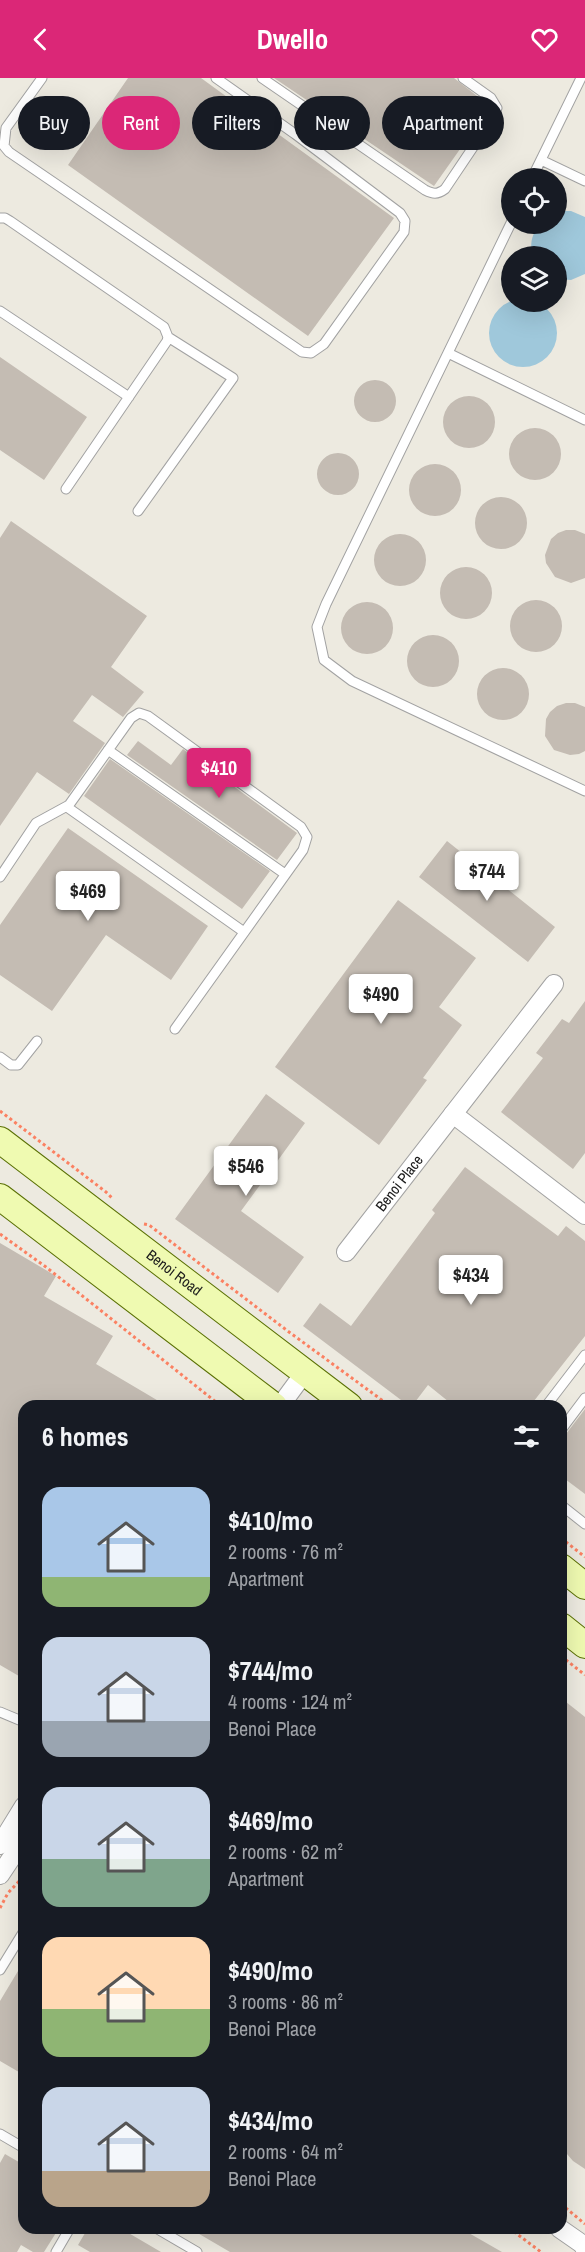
<!DOCTYPE html>
<html lang="en">
<head>
<meta charset="utf-8">
<style>
  body { margin:0; font-family:"Archivo Narrow",sans-serif; background:#242831; color:#f1f3f6; height:100vh; display:flex; flex-direction:column; font-size:22px; white-space:nowrap }
  * { box-sizing:border-box; margin:0 }
  p { font-size:20px; color:#9ea1a6 }
  .icon { flex:none; width:33px; height:33px; fill:none; stroke:currentColor; stroke-width:2; stroke-linecap:round; stroke-linejoin:round }
  .map { position:relative; flex:1; overflow:hidden }
  .panel { position:absolute; left:18px; top:1322px; width:549px; height:834px; display:flex; flex-direction:column; background:#171b24; border-radius:18px; box-shadow:0 6px 24px #0002 }
  .panel>* { flex:none }
  .guide { position:absolute; left:18px; top:18px; width:549px; height:54px; display:flex; gap:12px }
  .buttons { position:absolute; left:501px; top:90px; display:grid; gap:12px }
  .buttons a { display:grid; place-items:center; width:66px; height:66px; border-radius:50%; background:#171b24; box-shadow:0 6px 24px #0002; font-size:30px }
  .price { position:absolute; translate:-50% -51px; padding:0 14px; border-radius:6px; background:#fff; color:#222; font-size:20px; line-height:39px; filter:drop-shadow(0 2px 3px #0008) }
  .price::after { content:''; position:absolute; left:50%; top:36px; width:18px; height:14px; margin-left:-9px; background:inherit; clip-path:polygon(0 0,100% 0,50% 100%) }
  .price.current { background:#db2777; color:#fff }
  ul { padding:0; list-style:none }
  li { display:flex; align-items:center; gap:18px; height:150px; padding:0 24px }
  li span { display:grid; place-items:center; flex:none; width:168px; height:120px; border-radius:18px; color:#555 }
  li>.icon { margin-inline-start:auto }
  span .icon { width:72px; height:72px; fill:#fffc; stroke-width:1 }
  li b { font-size:26px }
  h2 { display:flex; justify-content:space-between; align-items:center; height:72px; padding:0 24px; font-size:26px }
  .chip { padding:0 21px; border-radius:27px; background:#171b24; box-shadow:0 6px 24px #0002; font-size:21px; line-height:54px }
  .chip.current { background:#db2777; color:#fff }
  header { display:flex; justify-content:space-between; align-items:center; height:78px; padding:0 24px; background:#db2777; color:#fff; font-size:27px; font-weight:800 }
  .map>svg:first-child { display:block }
</style>
</head>
<body>
<header><svg class="icon" aria-label="back" viewBox="0 0 24 24"><path d="M15 5l-7 7 7 7"/></svg>Dwello<svg class="icon" aria-label="heart" viewBox="0 0 24 24"><path d="M12 20l-8-8c-3-5 5-10 8-4 3-6 11-1 8 4z"/></svg></header>
<div class="map">
<svg width="585" height="2174" viewBox="0 0 585 2174">
  <rect width="100%" height="100%" fill="#edeae0"/>
  <path fill="#9fc8db" d="M560,133h11l14,6v57l-14,6 -14,-1 -1,-23h-23c-4,-12 -1,-22 7,-32h16l1,-11z
    M489 255a34 34 0 1 1 68 0a34 34 0 1 1-68 0Z"/>
  <path fill="#c4bcb3" d="M128,0h73l193,140 -86,118 -240,-171z
    M274,0h180l32,25 3,5 -55,78z
    M0,279l87,60 -43,63 -44,-30z
    M354 323a21 21 0 1 1 42 0a21 21 0 1 1-42 0Z
    M443 344a26 26 0 1 1 52 0a26 26 0 1 1-52 0Z
    M509 376a26 26 0 1 1 52 0a26 26 0 1 1-52 0Z
    M317 396a21 21 0 1 1 42 0a21 21 0 1 1-42 0Z
    M409 412a26 26 0 1 1 52 0a26 26 0 1 1-52 0Z
    M475 445a26 26 0 1 1 52 0a26 26 0 1 1-52 0Z
    M11,443l136,95 -36,51 33,25 -21,25 -31,-22 -19,26 32,22 -36,51 -32,-22 -37,54v-288z
    M566,452h9l10,4v44l-14,5 -16,-6 -9,-14 -1,-8 6,-16 7,-6z
    M374 482a26 26 0 1 1 52 0a26 26 0 1 1-52 0Z
    M440 515a26 26 0 1 1 52 0a26 26 0 1 1-52 0Z
    M510 548a26 26 0 1 1 52 0a26 26 0 1 1-52 0Z
    M341 550a26 26 0 1 1 52 0a26 26 0 1 1-52 0Z
    M407 583a26 26 0 1 1 52 0a26 26 0 1 1-52 0Z
    M477 616a26 26 0 1 1 52 0a26 26 0 1 1-52 0Z
    M566,625h9l10,4v44l-6,3 -9,1 -16,-5 -9,-14 1,-17 4,-7 7,-6z
    M138,663l33,24 12,-16 114,84 -20,27 -150,-105z
    M110,681l160,112 -28,38 -158,-113z
    M68,750l140,98 -37,54 -65,-45 -54,76 -52,-36v-50z
    M447,763l108,86 -27,35 -109,-85z
    M398,822l78,58 -37,49 23,18 -39,53 4,2 -48,65 -104,-78z
    M585,923v152l-12,16 -72,-57 42,-54 -7,-5 26,-34 7,4z
    M266,1016l39,29 -64,88 63,46 -26,36 -103,-74z
    M465,1089l93,69 8,-10 19,15v95l-55,70h-76l-26,-21 -16,21h-3l-106,-80 17,-23 31,23 84,-113 -3,-3z
    M0,1165l56,33 -12,20 69,40 -17,28 71,42h-143v273l-24,-14z
    M585,1331v85l-24,-18v-39l5,-3z
    M561,1620l24,19v452l-12,-8 -12,-14z
    M24,1883v114l-24,-14v-60z
    M5,2076l19,11v63h35l-15,24h-11l-12,-7 -4,7h-17v-89z
    M88,2150h32l41,24h-71l-12,-7z
    M189,2150h271l42,24h-272z"/>
  <g fill="none" stroke-linecap="round" stroke-linejoin="round">
    <defs>
      <path id="service" d="M42,0l-36,50 -2,18 5,6 293,200 9,1 13,-9 80,-112 1,-11 -5,-8 -105,-79 -79,-56
        M262,0l163,112c8,4 12,5 20,-1l49,-73 3,-8 -6,-10 -28,-20
        M541,82l44,21
        M532,100l49,-100
        M0,140h5l5,3 154,106 4,10 65,41 -95,133
        M512,143l-186,383 -9,23 7,33 28,21 233,110
        M0,233l129,86
        M448,275l137,67
        M66,411l101,-148 1,-4
        M108,672l177,124
        M67,729l177,125
        M0,799l36,-54 33,-18 62,-87 8,-5 9,3 153,111 6,10 -4,13 -128,179
        M0,979l11,8h7l19,-24
        M546,1328l39,-51
        M561,1352l24,-32
        M561,1427l24,19
        M0,1634l24,10
        M0,1892l24,-39
        M0,2056l24,14
        M156,2150l41,24
        M56,2174l14,-24"/>
      <g id="minor">
        <path d="M453,1036l132,101"/>
        <path id="s1" d="M346,1174l208,-268"/>
        <path d="M280,1328l25,-34"/>
        <path d="M0,1767l24,-39"/>
        <path d="M0,1797l24,-36"/>
        <path d="M559,2150l23,16 3,5"/>
      </g>
      <g id="secondary">
        <path id="s2" d="M0,1062l349,266"/>
        <path d="M0,1119l274,209"/>
        <path d="M561,1489l24,19"/>
        <path d="M561,1548l24,19"/>
      </g>
    </defs>
    <use href="#service" stroke="#a2a2a2" stroke-width="11"/>
    <use href="#minor" stroke="#a2a2a2" stroke-width="20"/>
    <use href="#secondary" stroke="#5a7004" stroke-width="28"/>
    <path stroke="#fb8162" stroke-width="3" stroke-dasharray="3 3" stroke-linecap="butt" d="M0,1033l106,81 6,6
      M144,1146l5,1 140,107 101,74
      M0,1156l46,33 175,139
      M561,1460l24,19
      M561,1578l24,19
      M0,1830l8,-15 16,-17
      M561,2126l24,20
      M509,2150l32,24"/>
    <use href="#service" stroke="#fff" stroke-width="9"/>
    <use href="#minor" stroke="#fff" stroke-width="18"/>
    <use href="#secondary" stroke="#effab1" stroke-width="26"/>
  </g>
  <g text-anchor="middle" stroke-width="5" stroke-linejoin="round" paint-order="stroke">
    <g font-size="15" fill="#1b1b1b" stroke="#fff">
      <text dy="5" stroke="none"><textPath href="#s1" startOffset="87">Benoi Place</textPath></text>
      <text dy="5" stroke="none"><textPath href="#s2" startOffset="219">Benoi Road</textPath></text>
    </g>
  </g>
</svg>
<div class="buttons">
<a><svg class="icon" aria-label="locate" viewBox="0 0 24 24"><circle cx="12" cy="12" r="6"/><path d="M12 2v4M12 18v4M2 12h4M18 12h4"/></svg></a>
<a><svg class="icon" aria-label="layers" viewBox="0 0 24 24"><path d="M12 4l9 5-9 5-9-5zM3 14l9 5 9-5"/></svg></a>
</div>
<b class="price current" style="left:219px;top:721px">$410</b>
<b class="price" style="left:487px;top:824px">$744</b>
<b class="price" style="left:88px;top:844px">$469</b>
<b class="price" style="left:381px;top:947px">$490</b>
<b class="price" style="left:246px;top:1119px">$546</b>
<b class="price" style="left:471px;top:1228px">$434</b>
<div class="guide">
<a class="chip">Buy</a>
<a class="chip current">Rent</a>
<a class="chip">Filters</a>
<a class="chip">New</a>
<a class="chip">Apartment</a>
</div>
<section class="panel">
<h2>6 homes<svg class="icon" aria-label="filters" viewBox="0 0 24 24"><path d="M4 7h16M4 17h16"/><circle cx="9" cy="7" r="2"/><circle cx="15" cy="17" r="2"/></svg></h2>
<ul>
<li><span style="background:linear-gradient(#a9c7e8 75%,#8fb573 0)"><svg class="icon" aria-label="home" viewBox="0 0 24 24"><path d="M3 11l9-7 9 7M6 9v11h12V9"/></svg></span><div><b>$410/mo</b><p>2 rooms · 76 m²</p><p>Apartment</p></div></li>
<li><span style="background:linear-gradient(#c9d6e8 70%,#9aa5b1 0)"><svg class="icon" aria-label="home" viewBox="0 0 24 24"><path d="M3 11l9-7 9 7M6 9v11h12V9"/></svg></span><div><b>$744/mo</b><p>4 rooms · 124 m²</p><p>Benoi Place</p></div></li>
<li><span style="background:linear-gradient(#c9d6e8 60%,#7fa58c 0)"><svg class="icon" aria-label="home" viewBox="0 0 24 24"><path d="M3 11l9-7 9 7M6 9v11h12V9"/></svg></span><div><b>$469/mo</b><p>2 rooms · 62 m²</p><p>Apartment</p></div></li>
<li><span style="background:linear-gradient(#ffd9b3 60%,#8fb573 0)"><svg class="icon" aria-label="home" viewBox="0 0 24 24"><path d="M3 11l9-7 9 7M6 9v11h12V9"/></svg></span><div><b>$490/mo</b><p>3 rooms · 86 m²</p><p>Benoi Place</p></div></li>
<li><span style="background:linear-gradient(#c9d6e8 70%,#b9a48a 0)"><svg class="icon" aria-label="home" viewBox="0 0 24 24"><path d="M3 11l9-7 9 7M6 9v11h12V9"/></svg></span><div><b>$434/mo</b><p>2 rooms · 64 m²</p><p>Benoi Place</p></div></li>
</ul>
</section>
</div>
</body>
</html>
